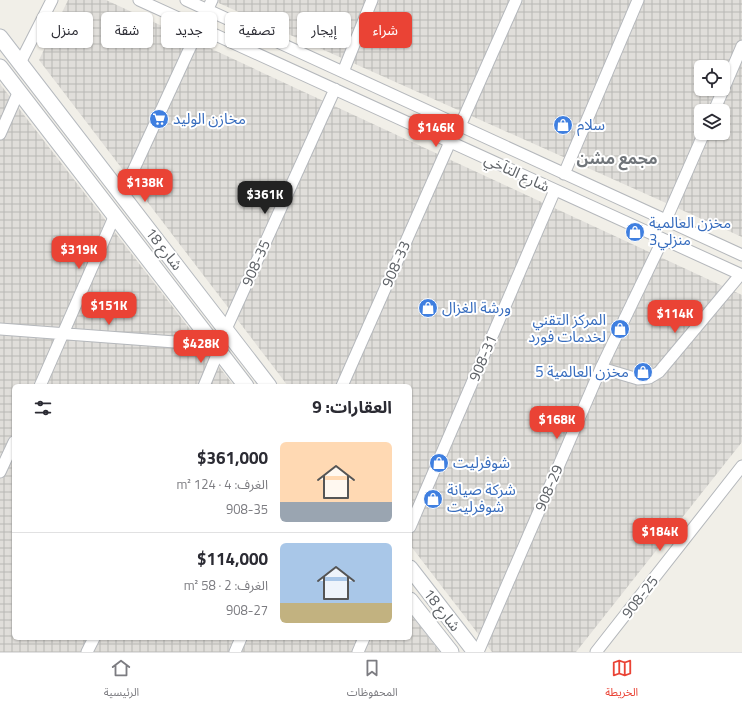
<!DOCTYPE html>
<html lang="ar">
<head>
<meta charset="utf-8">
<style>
  body { margin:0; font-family:"Titillium Web","Noto Sans Arabic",sans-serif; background:#f7f7f7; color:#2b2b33; direction:rtl; height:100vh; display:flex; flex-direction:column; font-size:15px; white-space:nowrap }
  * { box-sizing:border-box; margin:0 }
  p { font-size:13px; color:#7c7c81 }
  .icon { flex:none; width:22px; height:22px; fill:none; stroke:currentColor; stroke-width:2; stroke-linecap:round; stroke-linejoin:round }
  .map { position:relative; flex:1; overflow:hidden; direction:ltr }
  .side { position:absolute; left:12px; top:384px; width:400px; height:256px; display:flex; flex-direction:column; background:#fff; border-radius:6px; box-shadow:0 1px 3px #0004; direction:rtl }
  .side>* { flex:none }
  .banner { position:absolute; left:12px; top:12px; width:400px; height:36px; direction:rtl; display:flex; gap:8px }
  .fabs { position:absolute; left:694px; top:60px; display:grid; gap:8px }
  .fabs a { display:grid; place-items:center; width:36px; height:36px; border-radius:6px; background:#fff; box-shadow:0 1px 3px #0004; font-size:20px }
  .price { position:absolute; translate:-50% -34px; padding:0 9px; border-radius:8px; background:#ea4335; color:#fff; font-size:13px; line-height:26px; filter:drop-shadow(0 1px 2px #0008) }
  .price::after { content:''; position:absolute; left:50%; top:24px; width:12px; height:9px; margin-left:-6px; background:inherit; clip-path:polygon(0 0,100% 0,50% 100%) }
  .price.on { background:#222; color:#fff }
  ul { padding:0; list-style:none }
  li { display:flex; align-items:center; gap:12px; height:100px; padding:0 20px }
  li+li { border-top:1px solid #e1e1e2 }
  li span { display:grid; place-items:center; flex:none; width:112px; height:80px; border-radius:6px; color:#555 }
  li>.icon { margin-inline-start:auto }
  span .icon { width:48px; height:48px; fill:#fffc; stroke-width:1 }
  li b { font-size:17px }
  h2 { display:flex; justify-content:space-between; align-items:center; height:48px; padding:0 20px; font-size:17px }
  .tag { padding:0 14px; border-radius:6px; background:#fff; box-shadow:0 1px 3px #0004; font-size:14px; line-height:36px }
  .tag.on { background:#ea4335; color:#fff }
  .menu { display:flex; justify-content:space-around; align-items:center; height:56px; border-top:1px solid #e1e1e2; background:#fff; font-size:11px; color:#7c7c81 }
  .menu a { display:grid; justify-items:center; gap:2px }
  .menu .on { color:#ea4335 }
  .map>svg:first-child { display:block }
</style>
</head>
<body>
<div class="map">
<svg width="742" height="652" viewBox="0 0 742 652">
  <defs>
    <pattern id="industrial-grid" width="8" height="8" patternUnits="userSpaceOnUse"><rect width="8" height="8" fill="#e0deda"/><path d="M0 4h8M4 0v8" fill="none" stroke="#b9b8b5"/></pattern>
  </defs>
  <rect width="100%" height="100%" fill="#f1efe8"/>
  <path fill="url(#industrial-grid)" fill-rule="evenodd" d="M68,0h38l636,295v147l-166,210h-84l-82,-107v-159h-122l-249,-326z
    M212,0h530v237zM701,67h22v22h-22zM701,111h22v22h-22z
    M0,84l234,302h-220v252h396v-25l30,39h-440z"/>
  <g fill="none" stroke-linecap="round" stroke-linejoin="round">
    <defs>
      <path id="street" d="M139,0l603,275
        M186,0l556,255
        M20,63l32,-63
        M343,72l29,-72
        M714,111l28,-65
        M460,126l56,-126
        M0,134l19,-43
        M564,174l74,-174
        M122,195l90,-195
        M666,220l38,-87
        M0,329l215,16
        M601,368l37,11 11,-1 10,-6 81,-97
        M40,386l75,-171
        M204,386l15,-36 7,-21 109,-240
        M342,386l108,-244
        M0,472l14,-30
        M410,527l145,-337
        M87,652l7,-14
        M235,652l6,-14
        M358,652l6,-14
        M478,652l123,-284 62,-129
        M596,652l146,-186"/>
      <path id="secondary" d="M0,37l269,349
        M0,67l246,319
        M410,568l65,84
        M410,600l41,52"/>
    </defs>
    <use href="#street" stroke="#b5b8bc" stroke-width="13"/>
    <use href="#secondary" stroke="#b6babf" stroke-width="17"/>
    <use href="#street" stroke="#fff" stroke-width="11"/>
    <use href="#secondary" stroke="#fff" stroke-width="15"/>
  </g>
  <defs>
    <symbol id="supermarket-disc" viewBox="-11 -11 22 22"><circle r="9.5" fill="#3f7fe0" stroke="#fff"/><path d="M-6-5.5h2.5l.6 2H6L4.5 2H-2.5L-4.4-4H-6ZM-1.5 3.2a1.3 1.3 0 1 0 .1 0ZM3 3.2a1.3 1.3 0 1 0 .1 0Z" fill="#fff"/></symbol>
    <symbol id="shop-disc" viewBox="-11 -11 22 22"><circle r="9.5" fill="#3f7fe0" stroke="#fff"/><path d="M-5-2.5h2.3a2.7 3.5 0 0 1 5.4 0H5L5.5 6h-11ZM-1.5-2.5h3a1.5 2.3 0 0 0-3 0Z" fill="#fff"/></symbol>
  </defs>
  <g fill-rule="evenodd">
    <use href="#supermarket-disc" x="148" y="108" width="22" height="22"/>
    <use href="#shop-disc" x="552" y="114" width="22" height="22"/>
    <use href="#shop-disc" x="624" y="221" width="22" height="22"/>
    <use href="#shop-disc" x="417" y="297" width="22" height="22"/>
    <use href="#shop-disc" x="609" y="318" width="22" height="22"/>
    <use href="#shop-disc" x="632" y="361" width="22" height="22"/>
    <use href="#shop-disc" x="428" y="452" width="22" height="22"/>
    <use href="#shop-disc" x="422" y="488" width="22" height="22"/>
  </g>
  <g text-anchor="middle" stroke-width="4" stroke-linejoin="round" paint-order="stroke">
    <g font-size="15" fill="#366cbe" stroke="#fff" text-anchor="start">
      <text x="173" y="124">مخازن الوليد</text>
      <text x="577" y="130">سلام</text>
      <text x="649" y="228">مخزن العالمية<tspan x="649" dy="17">منزلي3</tspan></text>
      <text x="442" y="313">ورشة الغزال</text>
      <text x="606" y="325" text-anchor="end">المركز التقني<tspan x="606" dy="17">لخدمات فورد</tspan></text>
      <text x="629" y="377" text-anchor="end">مخزن العالمية 5</text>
      <text x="453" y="468">شوفرليت</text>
      <text x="447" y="495">شركة صيانة<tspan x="447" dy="17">شوفرليت</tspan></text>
    </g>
    <g font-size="15" fill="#5f6368" stroke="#fff">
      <text transform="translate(517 173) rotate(25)" y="5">شارع التآخي</text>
      <text transform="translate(164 249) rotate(52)" y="5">شارع 18</text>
      <text transform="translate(256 263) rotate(-66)" y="5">908-35</text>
      <text transform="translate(396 264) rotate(-66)" y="5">908-33</text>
      <text transform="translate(483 358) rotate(-67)" y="5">908-31</text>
      <text transform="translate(549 488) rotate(-67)" y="5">908-29</text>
      <text transform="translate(640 597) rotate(-52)" y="5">908-25</text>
      <text transform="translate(442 610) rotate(52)" y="5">شارع 18</text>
    </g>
    <g font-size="16" font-weight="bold" fill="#70757a" stroke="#fff">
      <text x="617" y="164">مجمع مشن</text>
    </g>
  </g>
</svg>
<div class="fabs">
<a><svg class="icon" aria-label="locate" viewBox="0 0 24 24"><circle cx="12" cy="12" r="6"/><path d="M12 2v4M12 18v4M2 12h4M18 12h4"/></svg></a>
<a><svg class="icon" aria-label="layers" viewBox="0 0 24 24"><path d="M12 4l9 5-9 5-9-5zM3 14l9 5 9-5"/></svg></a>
</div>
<b class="price" style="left:436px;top:148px">$146K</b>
<b class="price" style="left:145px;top:203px">$138K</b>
<b class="price on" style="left:265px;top:215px">$361K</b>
<b class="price" style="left:79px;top:270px">$319K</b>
<b class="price" style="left:109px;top:326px">$151K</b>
<b class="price" style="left:675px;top:334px">$114K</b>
<b class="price" style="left:201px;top:364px">$428K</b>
<b class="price" style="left:557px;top:440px">$168K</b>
<b class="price" style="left:660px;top:552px">$184K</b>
<div class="banner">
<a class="tag on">شراء</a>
<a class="tag">إيجار</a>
<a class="tag">تصفية</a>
<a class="tag">جديد</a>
<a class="tag">شقة</a>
<a class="tag">منزل</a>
</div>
<section class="side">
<h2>العقارات: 9<svg class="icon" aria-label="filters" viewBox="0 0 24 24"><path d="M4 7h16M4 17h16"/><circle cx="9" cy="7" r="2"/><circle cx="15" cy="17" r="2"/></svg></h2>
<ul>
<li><span style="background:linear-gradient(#ffd9b3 75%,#9aa5b1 0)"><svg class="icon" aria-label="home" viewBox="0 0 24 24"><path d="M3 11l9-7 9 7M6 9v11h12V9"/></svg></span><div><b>$361,000</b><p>الغرف: 4 · 124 m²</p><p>908-35</p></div></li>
<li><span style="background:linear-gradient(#a9c7e8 75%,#c2b280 0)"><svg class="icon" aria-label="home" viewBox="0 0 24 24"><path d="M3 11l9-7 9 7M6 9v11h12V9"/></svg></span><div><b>$114,000</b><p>الغرف: 2 · 58 m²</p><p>908-27</p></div></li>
</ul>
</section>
</div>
<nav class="menu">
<a class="on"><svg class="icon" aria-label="map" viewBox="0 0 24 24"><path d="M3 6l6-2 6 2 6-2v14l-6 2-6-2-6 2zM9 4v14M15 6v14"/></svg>الخريطة</a>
<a><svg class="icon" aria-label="saved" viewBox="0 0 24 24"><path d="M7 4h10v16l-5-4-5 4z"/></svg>المحفوظات</a>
<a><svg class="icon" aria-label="home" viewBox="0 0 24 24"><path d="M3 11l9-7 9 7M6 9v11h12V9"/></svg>الرئيسية</a>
</nav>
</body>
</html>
